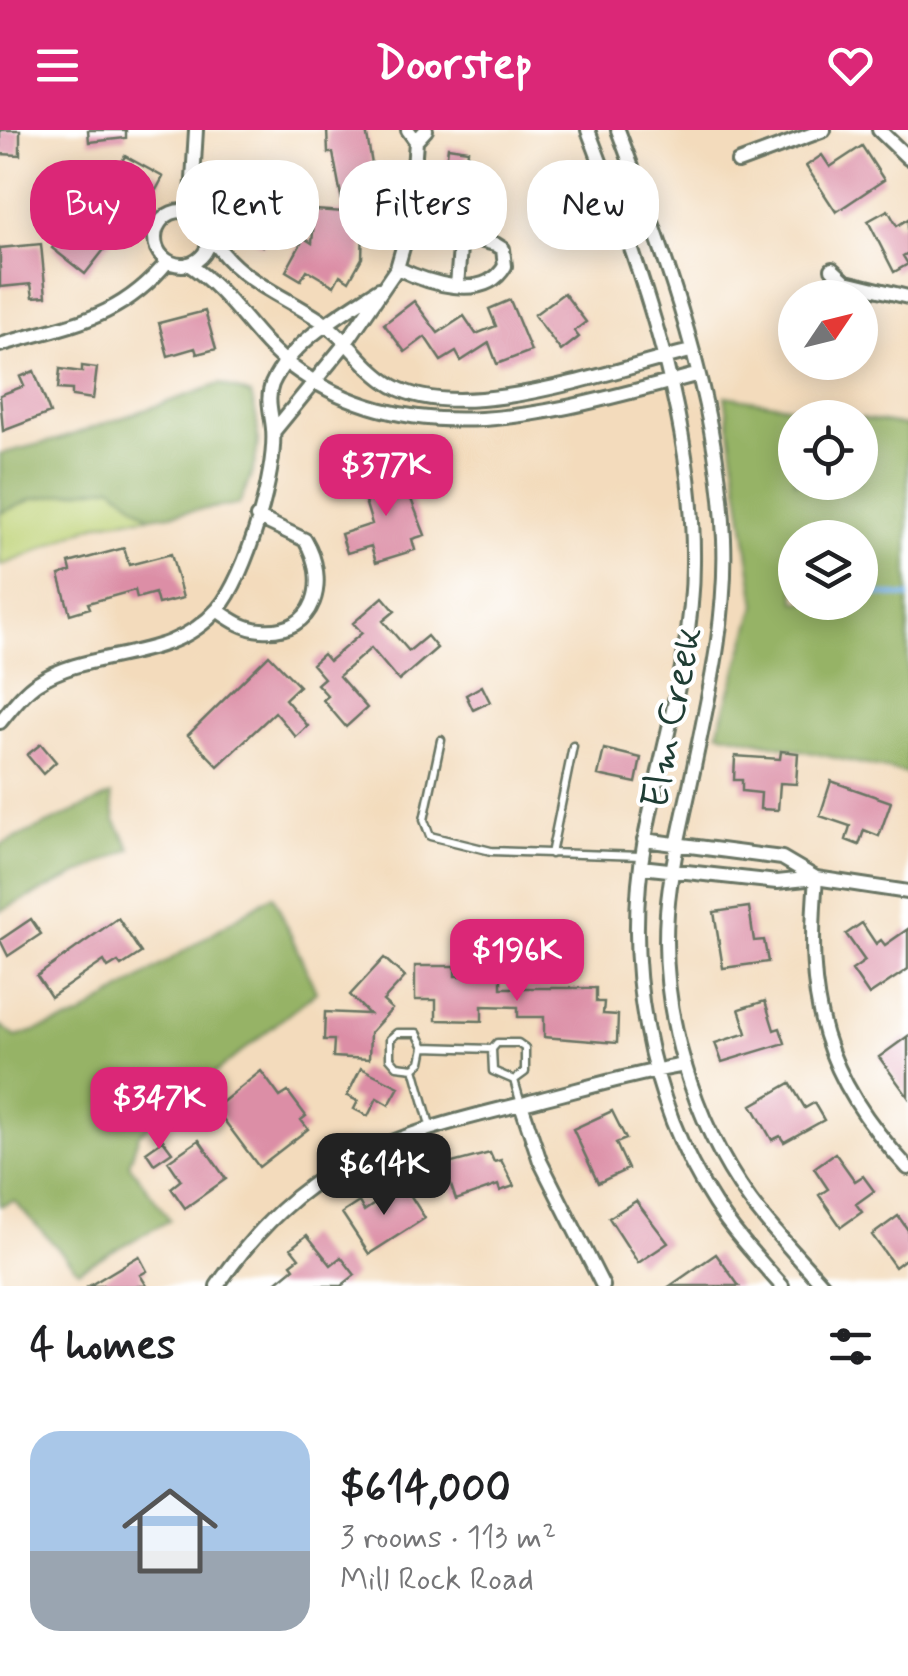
<!DOCTYPE html>
<html lang="en">
<head>
<meta charset="utf-8">
<style>
  body { margin:0; font-family:Mynerve,sans-serif; background:#f6f6f6; color:#202124; height:100vh; display:flex; flex-direction:column; font-size:38px; white-space:nowrap }
  * { box-sizing:border-box; margin:0 }
  p { font-size:32px; color:#757577 }
  .icon { flex:none; width:55px; height:55px; fill:none; stroke:currentColor; stroke-width:2; stroke-linecap:round; stroke-linejoin:round }
  .map { position:relative; height:1156px; overflow:hidden }
  .sheet { display:flex; flex-direction:column; background:#fff; flex:1 }
  .sheet>* { flex:none }
  .top-card { position:absolute; left:30px; top:30px; width:850px; height:90px; display:flex; gap:20px }
  .needle { width:65px; rotate:55deg }
  .fabs { position:absolute; left:778px; top:150px; display:grid; gap:20px }
  .fabs a { display:grid; place-items:center; width:100px; height:100px; border-radius:50%; background:#fff; box-shadow:0 5px 25px #0003; font-size:50px }
  .price { position:absolute; translate:-50% -85px; padding:0 22px; border-radius:20px; background:#db2777; color:#fff; font-size:32px; line-height:65px; filter:drop-shadow(0 2px 5px #0008) }
  .price::after { content:''; position:absolute; left:50%; top:60px; width:30px; height:22px; margin-left:-15px; background:inherit; clip-path:polygon(0 0,100% 0,50% 100%) }
  .price.current { background:#222; color:#fff }
  ul { padding:0; list-style:none }
  li { display:flex; align-items:center; gap:30px; height:250px; padding:0 30px }
  li+li { border-top:2px solid #e0e0e0 }
  li span { display:grid; place-items:center; flex:none; width:280px; height:200px; border-radius:30px; color:#555 }
  li>.icon { margin-inline-start:auto }
  span .icon { width:120px; height:120px; fill:#fffc; stroke-width:1 }
  li b { font-size:42px }
  h2 { display:flex; justify-content:space-between; align-items:center; height:120px; padding:0 30px; font-size:42px }
  .tag { padding:0 35px; border-radius:40px; background:#fff; box-shadow:0 5px 25px #0003; font-size:35px; line-height:90px }
  .tag.current { background:#db2777; color:#fff }
  header { display:flex; justify-content:space-between; align-items:center; height:130px; padding:0 30px; background:#db2777; color:#fff; font-size:45px; font-weight:700 }
  .map>svg:first-child { display:block }
</style>
</head>
<body>
<header><svg class="icon" aria-label="menu" viewBox="0 0 24 24"><path d="M4 6h16M4 12h16M4 18h16"/></svg>Doorstep<svg class="icon" aria-label="heart" viewBox="0 0 24 24"><path d="M12 20l-8-8c-3-5 5-10 8-4 3-6 11-1 8 4z"/></svg></header>
<div class="map">
<svg width="908" height="1156" viewBox="0 0 908 1156">
  <rect width="100%" height="100%" fill="#fff"/>
  <filter id="ink" filterUnits="userSpaceOnUse"><feTurbulence type="fractalNoise" baseFrequency=".01" numOctaves="2"/><feDisplacementMap in="SourceGraphic" scale="20" xChannelSelector="R" yChannelSelector="G"/><feConvolveMatrix kernelMatrix="1 2 1 2 8 2 1 2 1" color-interpolation-filters="sRGB"/></filter>
  <filter id="wash" filterUnits="userSpaceOnUse"><feTurbulence type="fractalNoise" baseFrequency=".0048" numOctaves="4" result="noise"/><feDisplacementMap in="SourceGraphic" scale="40" xChannelSelector="R" yChannelSelector="G"/><feGaussianBlur stdDeviation="2.25" result="paint"/><feColorMatrix in="noise" values="0 0 0 0 0 0 0 0 0 0 0 0 0 0 0 0 0 1.4 0 .05"/><feComposite in="paint" operator="in"/></filter>
  <g filter="url(#wash)">
    <rect width="100%" height="100%" fill="#f3dbbc"/>
    <path fill="#bdd175" stroke="#6e8754" stroke-width="2.5" d="M113,356l37,31c-18,2 -38,2 -55,8 -20,7 -83,40 -95,40v-52l33,-14z"/>
    <path fill="#96b366" stroke="#5a784d" stroke-width="2.5" fill-rule="evenodd" d="M220,254l31,11c13,43 7,69 -12,109l-89,13 -38,-31 -79,13 -33,14v-59l60,-15z
      M725,266l130,21 -60,1v64h65v-64l48,8v348l-190,-42 38,-127zM795,408h65v64h-65z
      M111,665l4,25 16,29 -131,62v-66z
      M273,765l43,97 -177,142 -10,30 41,56 -92,50 -64,-69 -14,5v-181l16,12 63,-20z"/>
    <g fill="none" stroke-linecap="round" stroke-linejoin="round">
      <path stroke="#7eb8ef" stroke-width="5" d="M860,462l48,5"/>
    </g>
    <g id="blocks">
      <path fill="#dc8ea6" d="M0,0h20v25l-20,-1z
        M88,0h38v8l-37,4z
        M327,0h39l10,57 -15,2 4,25 14,1 -1,15 -15,-1 -1,29 -13,23 -9,-6 -6,11 -27,-16 -6,10 -15,-9 18,-33 8,5 3,-33 29,2 -11,-59h-5z
        M862,16l22,34 -48,32 -30,-46 16,-11 8,12z
        M448,17l20,3 -5,38 -20,-3z
        M125,26l38,21 -7,13 -17,-9 -26,49 4,3 -32,41 -33,-26 39,-49 -22,-12 9,-17 31,16z
        M235,34l40,28 3,-5 17,11 -33,48 -43,-35 18,-26 -11,-8z
        M888,80l9,16 11,-7v34l-5,3 5,8 -14,8 -26,-51z
        M41,114l5,52 -13,1 -2,-13 -31,3v-39z
        M564,163l22,29 -12,9 5,6 -18,14 -27,-36z
        M510,170l21,51 -34,13 -8,-21 -28,18 -5,-9 -15,9 -16,-24 -20,15 -21,-28 30,-23 24,32 26,-17 12,18 20,-8 -7,-17z
        M205,181l11,38 -19,5 -2,-6 -27,8 -9,-33z
        M82,236l15,2 -4,31 -21,-3v-6l-14,-1 2,-20 22,3z
        M34,241l16,42 -47,18 -3,-36 24,-9 -4,-9z
        M393,341l2,7 7,-2 23,59 -13,4 3,11 -39,12 -5,-16 -24,7 -6,-19 31,-10 -13,-43z
        M124,418l5,17 42,-11 12,44 -25,6 -3,-11 -18,5 -2,-8 -47,13 2,5 -20,6 -11,-39 12,-4 -2,-8z
        M383,467l12,14 -12,10 26,30 18,-15 10,12 -38,33 -28,-33 -32,28 28,32 -21,19 -23,-27 5,-4 -11,-12 7,-6 -12,-14 11,-10 6,7 33,-28 -9,-10z
        M269,525l30,31 -14,13 23,27 -12,11 -21,-25 -57,54 -30,-31z
        M482,556l8,16 -17,8 -7,-15z
        M41,614l15,18 -13,12 -16,-19z
        M604,619l37,9 -5,25 -38,-8z
        M781,621l17,2 -2,31 -16,-1 -2,27 -18,-1 1,-16 -19,-2v-11h-8l1,-24 45,3z
        M831,651l60,21 -12,34 -15,-6 -5,15 -13,-5 4,-14 -30,-10z
        M749,777l5,34 10,-1 4,22 -45,6 -9,-56z
        M118,788l23,35 -20,13 -3,-4 -10,6 -4,-7 -53,36 -14,-21z
        M31,789l10,15 -33,22 -8,-16z
        M862,793l14,21 5,-4 4,5 23,-16v40l-39,26 -17,-25 13,-9 -19,-27z
        M384,828l21,19 -22,24 9,8 -22,24 -1,26 -36,-2 1,-17h-10l1,-28 44,2 -19,-19z
        M415,836h40v10h46v12h95v14h8l-1,12 15,1 -1,28 -73,-6v-20h-26v-10l-36,-1v15l-46,-1v-20h-21z
        M765,871l9,29 6,-2 5,15 -63,19 -7,-19 32,-10 -8,-24z
        M908,906v61l-29,-40z
        M361,938l38,19 -10,18 -12,-7 -9,18 -14,-7 4,-8 -11,-5z
        M261,941l19,26 8,-5 18,24 -5,4 7,9 -49,38 -44,-59z
        M790,953l15,25 9,-5 10,17 -40,22 -4,-6 -8,4 -20,-35z
        M612,981l14,28 -10,4 12,26 -30,14 -25,-54z
        M163,1010l9,12 -18,12 -8,-12z
        M199,1010l27,39 -41,29 -14,-20 10,-8 -13,-19z
        M490,1023l4,9 7,-2 13,26 -14,5 -2,-6 -42,15 -12,-35z
        M835,1023l20,28 8,-5 11,15 -18,13 6,8 -21,15 -22,-32 9,-6 -14,-21z
        M400,1049l25,39 -56,36 -27,-41 17,-11 5,9 27,-18 -4,-6z
        M636,1071l32,42 -30,20 -29,-45z
        M898,1086l10,14v27l-13,10 -23,-32z
        M307,1105l24,30 10,-8 14,18 -14,11h-69l22,-18 -3,-4 8,-6 -8,-10z
        M716,1124l23,32h-69z
        M139,1126l8,15 -7,4 7,11h-58z"/>
    </g>
  </g>
  <g filter="url(#ink)">
    <use href="#blocks" fill-opacity="0" stroke="#697464" stroke-width="2.5"/>
    <g fill="none" stroke-linecap="round" stroke-linejoin="round">
      <defs>
        <path id="service" d="M441,610l-17,80 6,16 61,15 150,5
          M551,724l22,-108
          M492,919l5,-6h21l7,5v24l-11,8
          M414,938l-17,-2 -7,-8v-19l7,-6h20l7,14
          M430,995l-16,-57 7,-6 3,-15 68,2 1,22 21,9 7,24"/>
        <path id="minor" d="M588,0c51,133 107,288 105,433 0,93 -32,184 -48,276 -22,121 2,261 70,365 19,29 44,56 67,82
          M618,0c49,130 100,269 106,409 3,74 -13,146 -28,218 -10,51 -25,104 -29,156 -7,98 25,207 83,287 22,30 49,58 74,86
          M879,0l29,28
          M416,11l10,-11
          M738,32l86,-32
          M155 108a27 27 0 1 1 54 0a27 27 0 1 1-54 0Z
          M191,83l5,-83
          M208,101c24,47 70,61 112,89 27,18 44,49 73,66 72,40 220,-17 298,-35
          M188,134c44,29 64,72 103,102 125,93 269,44 405,9
          M397,138c29,14 87,35 108,-2l-2,-17 -8,-5 -85,-21
          M832,139l14,13 62,15
          M457,156l4,-51
          M0,215c69,-21 119,-24 168,-84
          M274,301l71,-87 52,-76 13,-45 6,-82 -8,-11
          M217,480c13,9 27,19 44,20 56,5 68,-50 44,-90l-48,-23
          M0,592c11,-13 22,-29 37,-39 54,-36 132,-18 181,-74 28,-32 59,-137 55,-180 -1,-15 -7,-29 -1,-45 20,-43 69,-70 107,-95
          M644,710l138,18 34,20
          M641,737l136,15 39,-4
          M908,762l-92,-14c-11,124 6,197 92,290
          M521,974l19,57 63,125
          M217,1156c84,-122 167,-149 305,-182 54,-13 108,-30 163,-39"/>
      </defs>
      <use href="#service" stroke="#697464" stroke-width="11"/>
      <use href="#minor" stroke="#697464" stroke-width="18"/>
      <use href="#service" stroke="#fff" stroke-width="6"/>
      <use href="#minor" stroke="#fff" stroke-width="12"/>
    </g>
  </g>
  <g text-anchor="middle" stroke-width="8" stroke-linejoin="round" paint-order="stroke">
    <g font-size="40" fill="#1f3d34" stroke="#fff">
      <text transform="translate(670 587) rotate(-79)" y="14">Elm Creek</text>
    </g>
  </g>
</svg>
<div class="fabs">
<a><svg class="needle" viewBox="-14 -14 28 28"><path d="M0-13l5 13h-10z" fill="#e53935"/><path d="M0 13l5-13h-10z" fill="#757577"/></svg></a>
<a><svg class="icon" aria-label="locate" viewBox="0 0 24 24"><circle cx="12" cy="12" r="6"/><path d="M12 2v4M12 18v4M2 12h4M18 12h4"/></svg></a>
<a><svg class="icon" aria-label="layers" viewBox="0 0 24 24"><path d="M12 4l9 5-9 5-9-5zM3 14l9 5 9-5"/></svg></a>
</div>
<b class="price" style="left:386px;top:389px">$377K</b>
<b class="price" style="left:517px;top:874px">$196K</b>
<b class="price" style="left:159px;top:1022px">$347K</b>
<b class="price current" style="left:384px;top:1088px">$614K</b>
<div class="top-card">
<a class="tag current">Buy</a>
<a class="tag">Rent</a>
<a class="tag">Filters</a>
<a class="tag">New</a>
</div>
</div>
<section class="sheet">
<h2>4 homes<svg class="icon" aria-label="filters" viewBox="0 0 24 24"><path d="M4 7h16M4 17h16"/><circle cx="9" cy="7" r="2"/><circle cx="15" cy="17" r="2"/></svg></h2>
<ul>
<li><span style="background:linear-gradient(#a9c7e8 60%,#9aa5b1 0)"><svg class="icon" aria-label="home" viewBox="0 0 24 24"><path d="M3 11l9-7 9 7M6 9v11h12V9"/></svg></span><div><b>$614,000</b><p>3 rooms · 113 m²</p><p>Mill Rock Road</p></div></li>
</ul>
</section>
</body>
</html>
